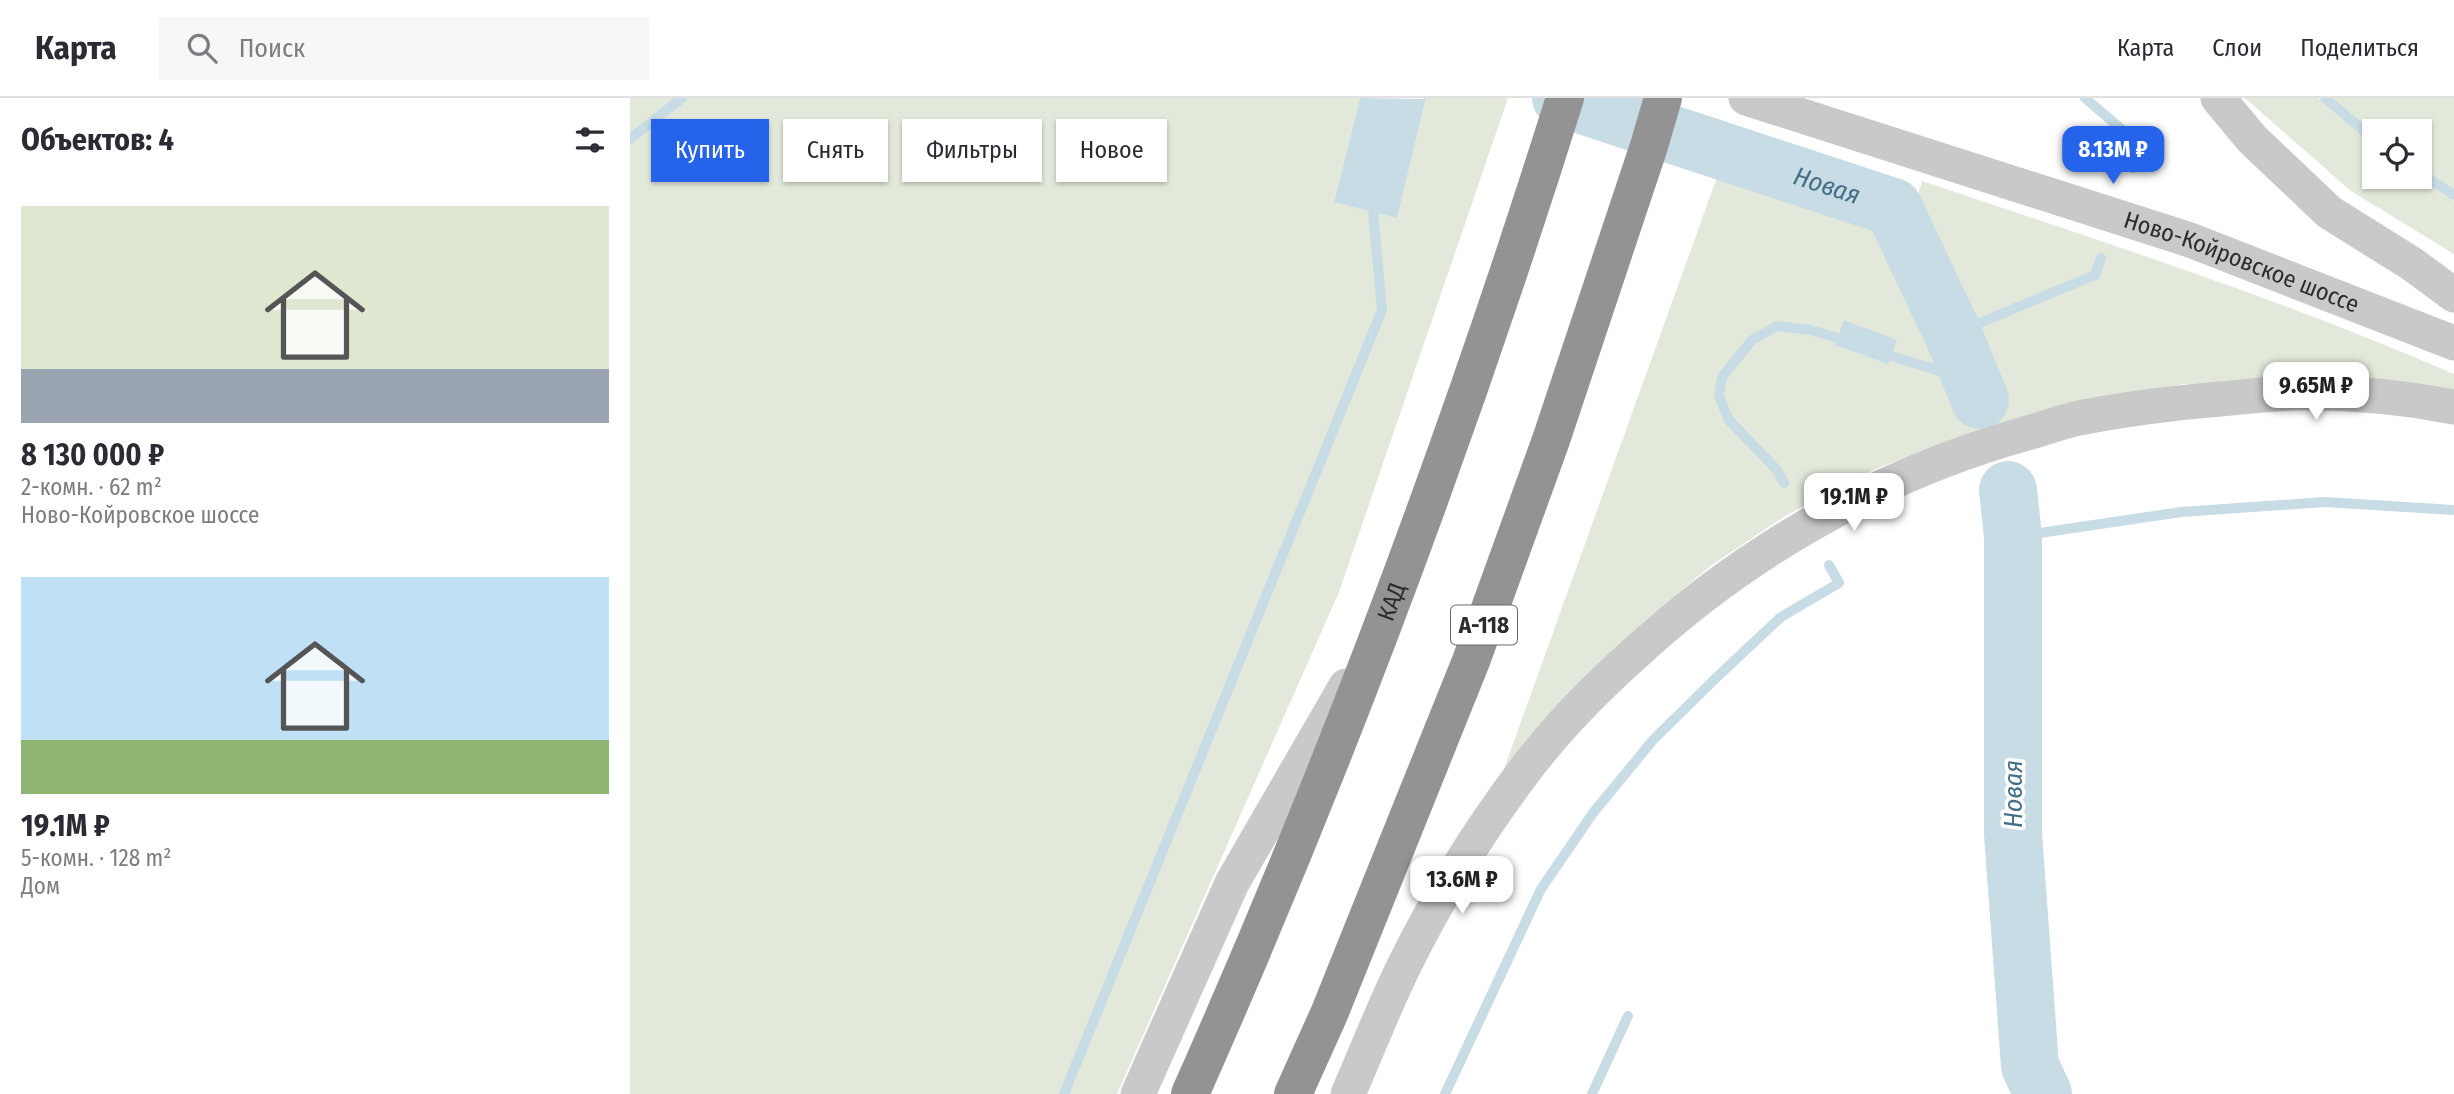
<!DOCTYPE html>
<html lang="ru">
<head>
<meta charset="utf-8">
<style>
  body { margin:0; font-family:"Fira Sans Condensed",sans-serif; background:#f7f7f7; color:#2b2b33; height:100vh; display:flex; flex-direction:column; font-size:26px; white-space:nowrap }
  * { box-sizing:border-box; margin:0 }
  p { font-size:23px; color:#7c7c81 }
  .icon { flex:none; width:38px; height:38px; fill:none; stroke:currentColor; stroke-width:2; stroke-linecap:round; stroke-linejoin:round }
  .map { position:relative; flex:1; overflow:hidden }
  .panel { display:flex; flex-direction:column; background:#fff; width:630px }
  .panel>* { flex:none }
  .top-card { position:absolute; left:21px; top:21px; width:665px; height:63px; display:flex; gap:14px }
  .tools { position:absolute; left:1732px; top:21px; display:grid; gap:14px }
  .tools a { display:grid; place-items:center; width:70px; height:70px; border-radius:0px; background:#fff; box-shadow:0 2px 5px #0004; font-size:35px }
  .price { position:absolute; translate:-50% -60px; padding:0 16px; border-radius:14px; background:#fff; color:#222; font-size:23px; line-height:46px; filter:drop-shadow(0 2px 4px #0008) }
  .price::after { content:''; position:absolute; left:50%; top:42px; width:21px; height:16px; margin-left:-10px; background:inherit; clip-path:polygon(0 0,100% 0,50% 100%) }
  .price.on { background:#2563eb; color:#fff }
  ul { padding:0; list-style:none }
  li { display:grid; align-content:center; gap:14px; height:371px; padding:0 21px }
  li span { display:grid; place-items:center; height:217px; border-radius:0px; color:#555 }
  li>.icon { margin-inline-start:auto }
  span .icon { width:126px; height:126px; fill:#fffc; stroke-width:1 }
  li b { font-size:30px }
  h2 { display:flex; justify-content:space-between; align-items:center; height:84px; padding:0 21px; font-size:30px }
  .pill { padding:0 24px; border-radius:0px; background:#fff; box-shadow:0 2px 5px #0004; font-size:24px; line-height:63px }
  .pill.on { background:#2563eb; color:#fff }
  header { display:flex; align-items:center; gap:42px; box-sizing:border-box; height:98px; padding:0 35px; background:#fff; border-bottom:2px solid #e1e1e2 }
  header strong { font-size:33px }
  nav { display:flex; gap:38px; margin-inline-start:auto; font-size:24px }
  .search { width:490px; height:63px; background:#f7f7f7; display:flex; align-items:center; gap:18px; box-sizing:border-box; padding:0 24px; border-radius:0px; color:#7c7c81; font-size:26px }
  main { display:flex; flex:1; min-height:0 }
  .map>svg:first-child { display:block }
</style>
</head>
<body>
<header>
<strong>Карта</strong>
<div class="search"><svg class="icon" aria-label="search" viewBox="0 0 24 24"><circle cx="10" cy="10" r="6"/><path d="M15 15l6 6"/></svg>Поиск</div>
<nav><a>Карта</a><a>Слои</a><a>Поделиться</a></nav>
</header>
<main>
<section class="panel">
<h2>Объектов: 4<svg class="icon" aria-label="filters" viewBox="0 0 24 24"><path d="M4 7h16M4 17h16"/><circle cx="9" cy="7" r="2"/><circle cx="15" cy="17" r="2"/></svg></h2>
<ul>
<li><span style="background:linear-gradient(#dfe7d0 75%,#9aa5b1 0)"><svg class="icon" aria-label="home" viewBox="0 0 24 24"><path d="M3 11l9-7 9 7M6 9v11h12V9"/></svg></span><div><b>8 130 000 ₽</b><p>2-комн. · 62 m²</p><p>Ново-Койровское шоссе</p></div></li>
<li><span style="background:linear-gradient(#bfe0f5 75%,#8fb573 0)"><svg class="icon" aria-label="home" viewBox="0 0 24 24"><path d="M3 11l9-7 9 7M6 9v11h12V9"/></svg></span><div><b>19.1M ₽</b><p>5-комн. · 128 m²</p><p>Дом</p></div></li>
</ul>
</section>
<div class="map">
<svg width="1824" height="996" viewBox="0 0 1824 996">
  <rect width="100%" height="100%" fill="#fff"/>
  <path fill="#e2e8da" d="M0,0h730l-26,104 63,15 29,-117 -4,-2h86l-169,494 -222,502h-487z
    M1615,0h73l57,48v31h42l37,24v53l-103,-63z
    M1702,0h122v93l-34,-22v-38h-45v4z
    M1090,71l161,47 78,154 13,38 30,-12 -14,-34 -8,1 -63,-165 5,-17c179,60 359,118 532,193v20l-172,-14 -98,4 -130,23 -85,26 -99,38 -85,45 -73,49 -68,56 -63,61 -85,109z"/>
  <path fill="#c8dce6" d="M730,0l66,1 -29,119 -63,-16z
    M1214,222l53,20 -9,24 -53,-19z"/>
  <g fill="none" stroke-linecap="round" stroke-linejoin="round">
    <path stroke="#c8dce6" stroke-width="10" d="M1455,0l56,48 -8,22
      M1695,0l50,42
      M0,41l52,-41
      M1790,75l34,22
      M1323,236l142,-59 6,-17
      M1261,258l81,25
      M1154,385l-7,-13 -49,-51 -9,-24 3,-18 30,-37 25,-14 33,4 28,8
      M1383,439l168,-25 144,-10 129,8
      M434,996l318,-784 -9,-98
      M815,996l96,-205 52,-76 60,-73 64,-63 64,-60 58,-34 -10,-18
      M962,996l36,-78"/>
    <g stroke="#c8dce6" stroke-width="58">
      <path id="s1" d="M931,0l332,109 60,127 27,66"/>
      <path d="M1378,392l5,47v297l17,232 13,28"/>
    </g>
    <g stroke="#c9c9c9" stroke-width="35">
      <path id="s2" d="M1116,0l444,142 264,103"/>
      <path d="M1588,0l34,41 77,73 83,52 42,31"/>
      <path d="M508,996l94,-211 114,-197"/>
      <path d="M718,996c19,-43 36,-88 57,-130 34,-69 74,-133 120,-194 31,-41 68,-79 107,-114 111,-103 246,-181 392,-222 18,-5 37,-12 55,-16 46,-9 94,-15 141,-19 24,-2 48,-5 71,-6 54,-1 110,4 163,14"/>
    </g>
    <g stroke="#939393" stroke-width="38">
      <path id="s3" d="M560,996c144,-324 269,-658 375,-996"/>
      <path d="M663,996l36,-80 142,-353 80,-221 98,-294 14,-48"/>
    </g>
  </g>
  <g text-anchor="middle" stroke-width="7" stroke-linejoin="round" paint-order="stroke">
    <rect fill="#fff" stroke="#6b6b6b" stroke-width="2" x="821" y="507.5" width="66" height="39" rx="5"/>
    <g font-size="23" font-weight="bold" fill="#2c2c2c">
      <text x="854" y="535">А-118</text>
    </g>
    <g font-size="24" fill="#2c2c2c" stroke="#fff">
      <text dy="8" stroke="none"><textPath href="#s2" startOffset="522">Ново-Койровское шоссе</textPath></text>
      <text dy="8" stroke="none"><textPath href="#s3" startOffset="532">КАД</textPath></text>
    </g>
    <g font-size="26" font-style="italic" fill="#436e84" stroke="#fff">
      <text dy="9" stroke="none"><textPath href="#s1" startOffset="280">Новая</textPath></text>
      <text transform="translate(1383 696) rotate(-90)" y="9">Новая</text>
    </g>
  </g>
</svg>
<div class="tools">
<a><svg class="icon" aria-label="locate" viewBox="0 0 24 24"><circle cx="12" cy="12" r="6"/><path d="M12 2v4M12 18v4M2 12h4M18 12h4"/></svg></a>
</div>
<b class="price on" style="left:1483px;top:88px">8.13M ₽</b>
<b class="price" style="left:1686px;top:324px">9.65M ₽</b>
<b class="price" style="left:1224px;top:435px">19.1M ₽</b>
<b class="price" style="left:832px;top:818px">13.6M ₽</b>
<div class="top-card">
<a class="pill on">Купить</a>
<a class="pill">Снять</a>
<a class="pill">Фильтры</a>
<a class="pill">Новое</a>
</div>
</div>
</main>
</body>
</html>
